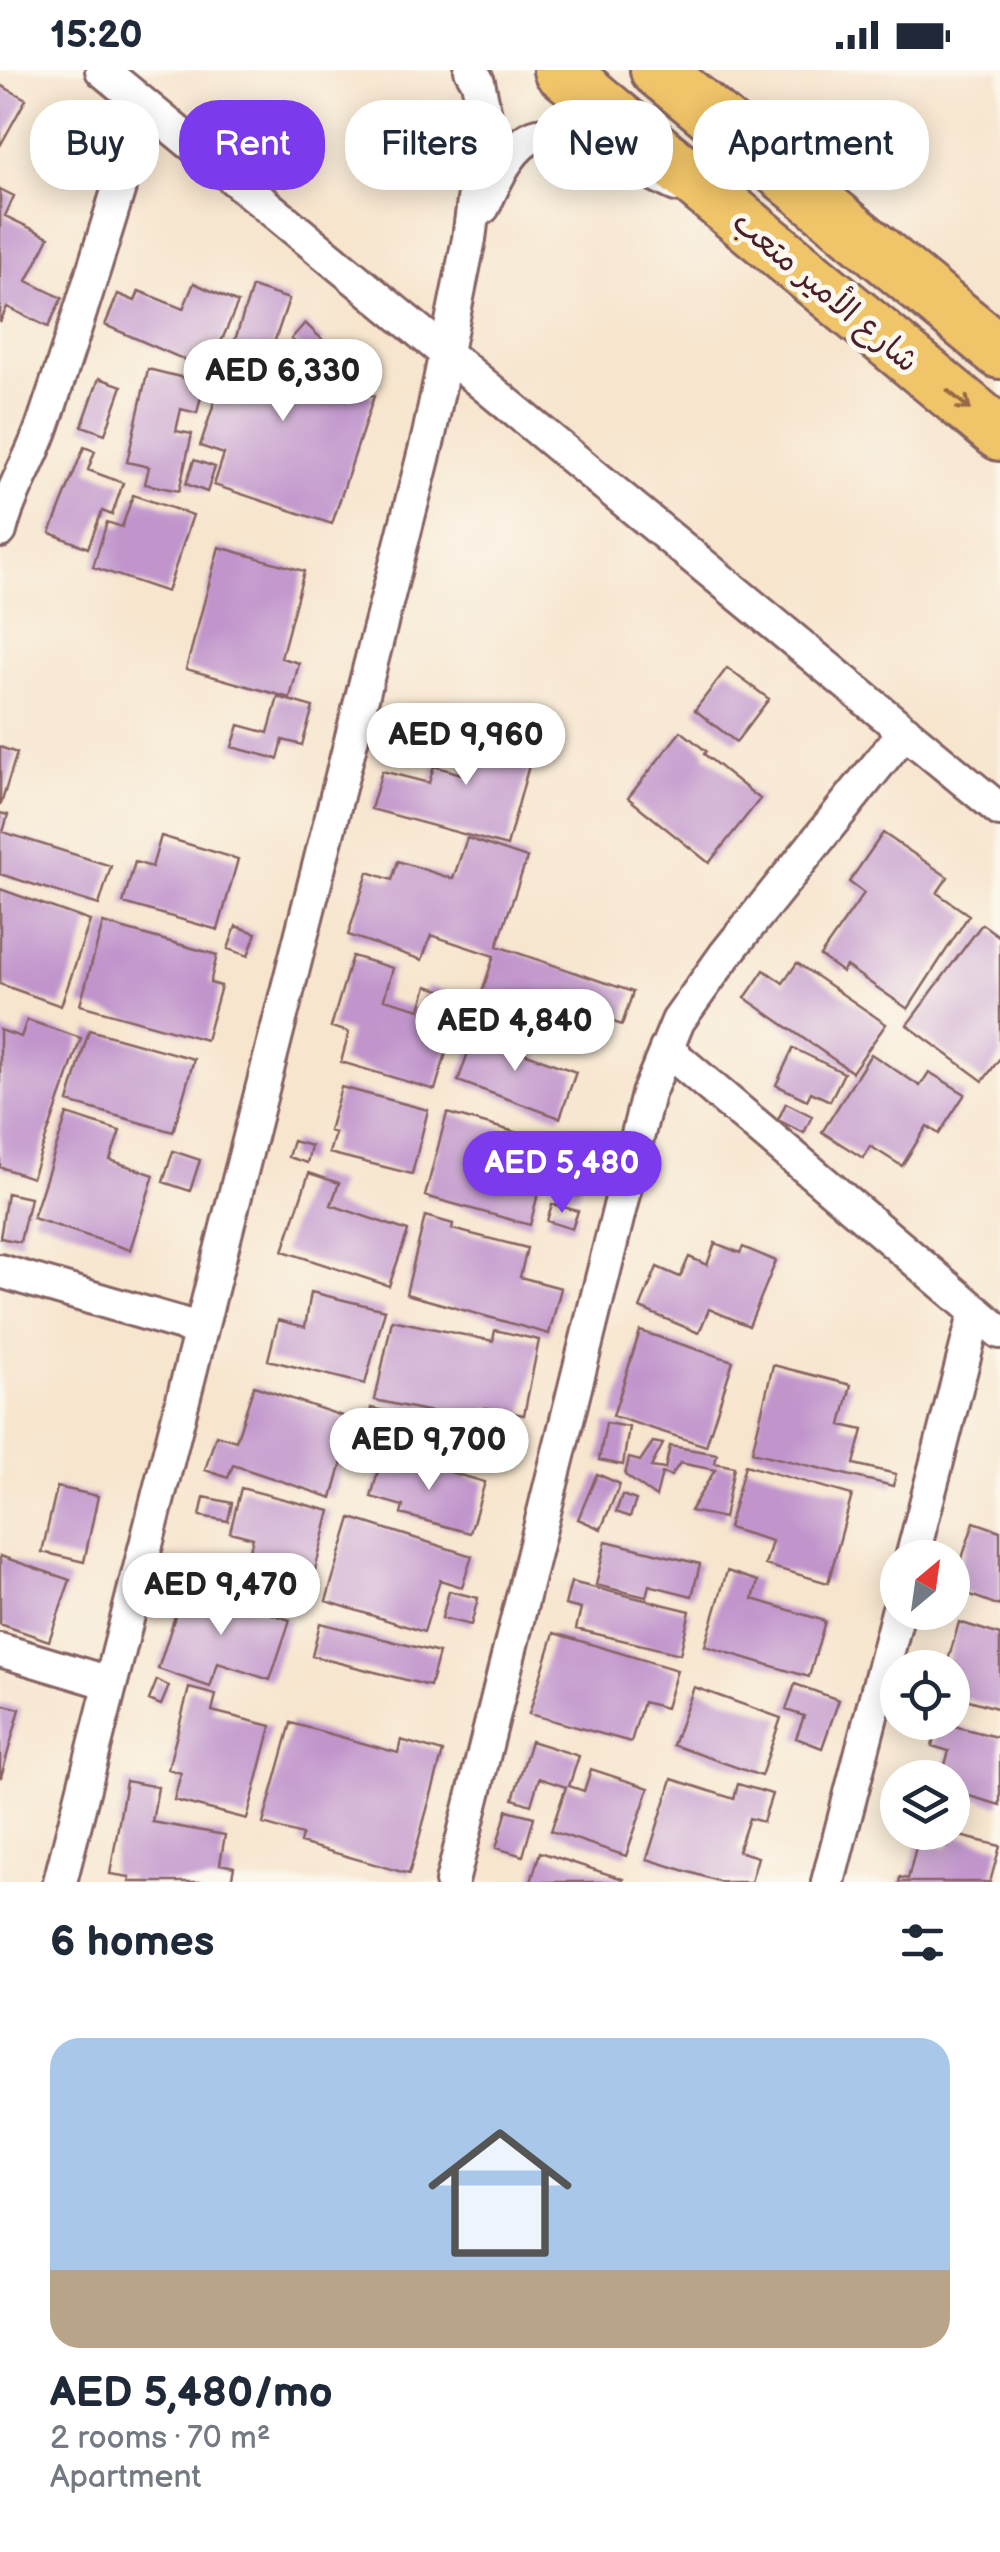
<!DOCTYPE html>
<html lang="en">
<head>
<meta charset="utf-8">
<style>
  body { margin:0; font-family:"Balsamiq Sans","Playpen Sans Arabic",sans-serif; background:#f6f6f7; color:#1f2937; height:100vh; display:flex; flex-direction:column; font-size:38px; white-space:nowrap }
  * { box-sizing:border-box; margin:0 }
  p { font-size:32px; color:#747a83 }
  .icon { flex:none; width:55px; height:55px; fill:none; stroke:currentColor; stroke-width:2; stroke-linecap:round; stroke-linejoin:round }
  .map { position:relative; height:1812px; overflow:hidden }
  .drawer { display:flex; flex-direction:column; background:#fff; flex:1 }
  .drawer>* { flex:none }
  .top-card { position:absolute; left:30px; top:30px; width:940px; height:90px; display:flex; gap:20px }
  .needle { width:65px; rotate:29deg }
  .controls { position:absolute; left:880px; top:1470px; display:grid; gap:20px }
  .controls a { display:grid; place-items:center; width:90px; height:90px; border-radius:50%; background:#fff; box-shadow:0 5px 25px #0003; font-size:50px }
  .price { position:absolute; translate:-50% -85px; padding:0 22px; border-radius:35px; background:#fff; color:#222; font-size:32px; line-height:65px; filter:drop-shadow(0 2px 5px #0008) }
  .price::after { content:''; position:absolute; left:50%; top:60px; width:30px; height:22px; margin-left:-15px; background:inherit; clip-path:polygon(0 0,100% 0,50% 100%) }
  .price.active { background:#7c3aed; color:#fff }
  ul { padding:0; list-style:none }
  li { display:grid; align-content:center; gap:20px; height:530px; padding:0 50px }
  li+li { border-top:2px solid #e0e1e3 }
  li span { display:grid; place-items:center; height:310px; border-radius:30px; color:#555 }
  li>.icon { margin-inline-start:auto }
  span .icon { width:180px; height:180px; fill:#fffc; stroke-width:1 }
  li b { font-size:42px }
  h2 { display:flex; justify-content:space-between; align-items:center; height:120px; padding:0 50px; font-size:42px }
  .tag { padding:0 35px; border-radius:40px; background:#fff; box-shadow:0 5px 25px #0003; font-size:35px; line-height:90px }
  .tag.active { background:#7c3aed; color:#fff }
  .status { display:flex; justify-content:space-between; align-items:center; height:70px; padding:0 50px; background:#fff; direction:ltr }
  .status svg { height:28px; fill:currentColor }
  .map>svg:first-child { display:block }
</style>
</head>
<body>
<div class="status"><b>15:20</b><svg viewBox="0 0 49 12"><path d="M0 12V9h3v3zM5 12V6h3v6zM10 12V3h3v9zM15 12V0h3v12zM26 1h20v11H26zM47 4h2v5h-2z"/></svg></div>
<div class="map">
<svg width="1000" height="1812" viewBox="0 0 1000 1812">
  <rect width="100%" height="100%" fill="#fbf7ec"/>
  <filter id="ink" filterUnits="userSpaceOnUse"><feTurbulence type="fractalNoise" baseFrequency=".01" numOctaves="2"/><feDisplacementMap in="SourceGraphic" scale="20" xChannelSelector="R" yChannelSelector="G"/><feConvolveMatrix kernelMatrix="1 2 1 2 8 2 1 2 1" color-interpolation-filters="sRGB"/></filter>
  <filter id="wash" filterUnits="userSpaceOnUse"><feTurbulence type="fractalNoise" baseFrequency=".0048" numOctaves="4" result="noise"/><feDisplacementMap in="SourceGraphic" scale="40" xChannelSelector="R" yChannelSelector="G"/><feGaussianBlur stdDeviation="2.25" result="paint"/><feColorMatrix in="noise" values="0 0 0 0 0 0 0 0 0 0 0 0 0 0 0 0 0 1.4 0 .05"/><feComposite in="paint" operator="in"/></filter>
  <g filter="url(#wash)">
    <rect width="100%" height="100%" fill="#f7e5ce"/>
    <g id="blocks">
      <path fill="#c195cc" d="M0,15l26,14 -26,47z
        M0,119l14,7 -9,20 44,21 -22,44 35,17 -14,29 -41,-20 -7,15z
        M194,213l44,20 -24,55 -14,-6 -6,12 -89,-39 13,-31 17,7 4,-10 44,18z
        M252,217l37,12 -21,62 106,35 -42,128 -118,-39 10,-31 -24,-8 23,-70 15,5 8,-24 -15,-5z
        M305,253l19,18 -13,15 -20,-17z
        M148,299l56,14 -7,30 -16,-4 -5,22 16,3 -13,57 -34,-7 4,-17 -22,-5z
        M99,308l23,8 -17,48 -23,-8z
        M84,377l11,4 -7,19 35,13 -11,32 -10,-4 -14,37 -38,-15z
        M194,390l21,7 -8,25 -21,-8z
        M133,425l60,20 -26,77 -74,-25 14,-45 15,5z
        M219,477l85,24 -23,87 18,5 -9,35 -104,-29z
        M727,598l42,31 -33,43 -41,-32z
        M278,627l35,10 -11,38 -19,-5 -5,19 -46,-12 7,-22 29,8z
        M477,645l35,9 -5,16 27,7 -27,99 -136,-37 11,-38 47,12 5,-17 27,8z
        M681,661l25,20 -2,3 56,45 -51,64 -81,-65z
        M0,677l17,6 -16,51h-1z
        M0,743l8,2 -5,17 108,34 -12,39 -99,-31z
        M883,763l65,44 -11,16 32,22 -61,94 -62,-43 -4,6 -22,-16 44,-63 -15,-11z
        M161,766l77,23 -20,71 -95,-27 12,-41 17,5z
        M467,768l60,20 -30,88 136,46 -11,33 -62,-21 -4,13 -74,-25 12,-36 -63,-21 -9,25 -74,-25 20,-63 24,8 6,-19 55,18z
        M0,819l90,32 -29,85 -61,-22z
        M103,853l114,32 -7,28 11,3 -15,54 -126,-35z
        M982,854l18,13v121l-17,23 -76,-56z
        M236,856l20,7 -8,23 -20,-7z
        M352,886l41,12 -9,31 36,10 7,-23 36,10 -28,94 -94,-28 8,-30 -18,-5z
        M797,893l89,61 -34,48 -107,-74 19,-28 19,13z
        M27,950l54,18 -49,140 -32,-11v-137l21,7z
        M479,951l25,10 -5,13 77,28 -16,46 -102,-37z
        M89,960l105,29 -21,73 -105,-30z
        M793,978l51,25 -14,28 -19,-9 -4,8 -31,-15z
        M871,984l49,32 9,-14 36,22 -26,40 -12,-8 -25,40 -32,-20 -7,12 -41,-26z
        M341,1017l87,23 -16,64 -83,-21 6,-20 -6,-2z
        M786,1033l26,13 -8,17 -26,-13z
        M447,1043l86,24 -11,40 19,5 -11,43 -105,-29z
        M67,1044l53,17 -10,29 44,15 -24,75 -97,-32z
        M293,1071l18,5 -4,17 -19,-6z
        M572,1071l19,6 -13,49 -20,-6z
        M173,1081l27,9 -10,31 -27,-9z
        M309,1103l30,10 -8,22 77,26 -19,55 -106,-35z
        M7,1123l23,5 -10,44 -20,-4z
        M552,1134l26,7 -6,18 -25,-8z
        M425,1146l28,8 -1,5 75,19 -7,29 41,11 -12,46 -143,-40z
        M715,1173l25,10 3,-6 33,14 -27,65 -40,-17 -10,24 -59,-25 17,-41 23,10 9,-20 18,8z
        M311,1222l74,18 -20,74 -97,-24 10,-40 27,7z
        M392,1250l101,21 2,-11 44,10 -15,75 -38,-7 -3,15 -108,-23z
        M640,1261l93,30 -27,85 -93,-30z
        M773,1295l78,20 -10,40 22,5 -9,34 42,10 -3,12 -141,-34z
        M254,1316l100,34 -22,78 -99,-33 -5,13 -23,-8 11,-35 20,6z
        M371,1338l49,11 -7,31 -48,-10z
        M606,1353l23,4 -6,38 -24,-5z
        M653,1372l10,2 -12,23 14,2 5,-23 47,8 -2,9 19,4 -10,51 -34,-7 25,-41 -35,-7 -9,13 -9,-3 -6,24 -31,-22 4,-17 11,3z
        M383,1383l102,29 -15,51 -69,-19 2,-8 -32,-9z
        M745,1395l107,30 -24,88 -63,-18 7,-24 -44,-13z
        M597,1404l23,10 -19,45 -23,-10z
        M57,1417l41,9 -14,66 -42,-10z
        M241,1418l89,23 -20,79 -66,-16 9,-36 -23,-6z
        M622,1425l14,5 -6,17 -14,-5z
        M204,1427l28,6 -4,18 -28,-5z
        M351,1448l121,38 -10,31 -22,-7 -16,52 -98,-31z
        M974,1452l26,9v75l-48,-18z
        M606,1471l94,23 -8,32 -43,-11 -3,12 -50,-12z
        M0,1486l70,24 -21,61 -49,-17z
        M727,1501l31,10 -5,18 72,22 -16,56 -104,-31z
        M571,1512l119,29 -10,43 -104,-25 5,-20 -16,-4z
        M185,1515l105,35 -20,60 -52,-17 -8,24 -52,-18z
        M449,1521l29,7 -7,27 -29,-7z
        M959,1552l41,13v74l-48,-14v-27h-6z
        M320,1553l119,30 -9,33 -118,-30z
        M554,1563l123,37 -11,38 -23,-6 -12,40 -102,-28z
        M157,1610l12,6 -8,19 -12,-5z
        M795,1614l44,16 -17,48 -26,-10 8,-22 -18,-6z
        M694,1617l87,31 -20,58 -88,-31z
        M189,1618l27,7 -4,16 59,15 -24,93 -73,-19 7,-27 -13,-4z
        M0,1634l20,5 -19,68h-1z
        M939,1652l61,16v67l-48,-14v-13h-11l8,-27 -17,-5z
        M291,1653l107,30 3,-13 42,12 -34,122 -109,-31 2,-8 -39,-11z
        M531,1671l48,15 -10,30 15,5 7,-22 58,19 -23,68 -75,-25 15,-44 -27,-9 -8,27 -18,-6z
        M672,1709l62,20 4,-15 34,10 -9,28 -14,-4 -11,33 20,6 -7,25h-30l-74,-23z
        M126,1711l32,6 -6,35 73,13 -5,29 14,3 -3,15h-102l1,-5 -20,-3z
        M507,1740l27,7 -11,39 -27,-8z
        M952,1764l48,12 -10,36h-91l1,-5 8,2 10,-40 30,8z
        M540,1782l83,27 -1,3h-91z"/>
    </g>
  </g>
  <g filter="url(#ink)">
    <use href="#blocks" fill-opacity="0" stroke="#876464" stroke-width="2.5"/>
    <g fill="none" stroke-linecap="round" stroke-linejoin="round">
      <defs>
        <path id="minor" d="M102,0l898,740
          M483,137c11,-23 27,-65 55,-72 35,-7 105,35 138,50
          M0,461c9,-38 31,-70 43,-106 36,-106 69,-213 101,-320
          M666,979l334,283
          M0,1201l199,58
          M912,1488l64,-247
          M0,1580l110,33
          M60,1812l369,-1447 40,-196 16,-124 -7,-33 -7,-12
          M452,1812l196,-788 30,-73 47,-66 180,-224
          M828,1812l70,-270"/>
        <path id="primary" d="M560,0l440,364
          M657,0l343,282"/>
      </defs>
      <use href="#minor" stroke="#876464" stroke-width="38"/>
      <use href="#primary" stroke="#876464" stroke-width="58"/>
      <use href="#minor" stroke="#fff" stroke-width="32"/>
      <use href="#primary" stroke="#f0c469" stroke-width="52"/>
    </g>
    <defs><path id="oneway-shaft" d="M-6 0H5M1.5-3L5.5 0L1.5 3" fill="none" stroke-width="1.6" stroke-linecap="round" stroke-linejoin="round" transform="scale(2.5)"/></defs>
    <use stroke="#956947" href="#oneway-shaft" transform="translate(959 330) rotate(40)"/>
  </g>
  <g text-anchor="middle" stroke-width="10" stroke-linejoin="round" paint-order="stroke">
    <g font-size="32" fill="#4a1f2b" stroke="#fbf7ec">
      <text transform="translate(826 221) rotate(40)" y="11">شارع الأمير متعب</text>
    </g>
  </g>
</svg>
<div class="controls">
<a><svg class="needle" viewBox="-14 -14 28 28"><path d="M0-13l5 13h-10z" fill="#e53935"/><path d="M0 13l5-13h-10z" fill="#747a83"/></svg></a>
<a><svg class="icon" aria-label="locate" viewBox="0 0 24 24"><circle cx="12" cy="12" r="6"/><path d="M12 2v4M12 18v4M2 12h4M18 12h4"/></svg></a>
<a><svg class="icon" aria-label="layers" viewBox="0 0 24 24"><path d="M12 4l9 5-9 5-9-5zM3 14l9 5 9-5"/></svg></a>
</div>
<b class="price" style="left:283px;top:354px">AED 6,330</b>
<b class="price" style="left:466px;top:718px">AED 9,960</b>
<b class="price" style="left:515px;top:1004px">AED 4,840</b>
<b class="price active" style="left:562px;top:1146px">AED 5,480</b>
<b class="price" style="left:429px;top:1423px">AED 9,700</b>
<b class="price" style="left:221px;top:1568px">AED 9,470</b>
<div class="top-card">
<a class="tag">Buy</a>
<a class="tag active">Rent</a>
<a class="tag">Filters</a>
<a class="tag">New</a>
<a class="tag">Apartment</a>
</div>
</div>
<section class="drawer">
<h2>6 homes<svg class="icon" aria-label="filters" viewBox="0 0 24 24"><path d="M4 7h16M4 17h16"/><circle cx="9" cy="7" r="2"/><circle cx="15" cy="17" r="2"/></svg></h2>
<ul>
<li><span style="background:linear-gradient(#a9c7e8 75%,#b9a48a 0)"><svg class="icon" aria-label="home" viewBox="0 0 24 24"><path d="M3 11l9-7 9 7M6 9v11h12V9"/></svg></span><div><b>AED 5,480/mo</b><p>2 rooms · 70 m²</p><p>Apartment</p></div></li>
</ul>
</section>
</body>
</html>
